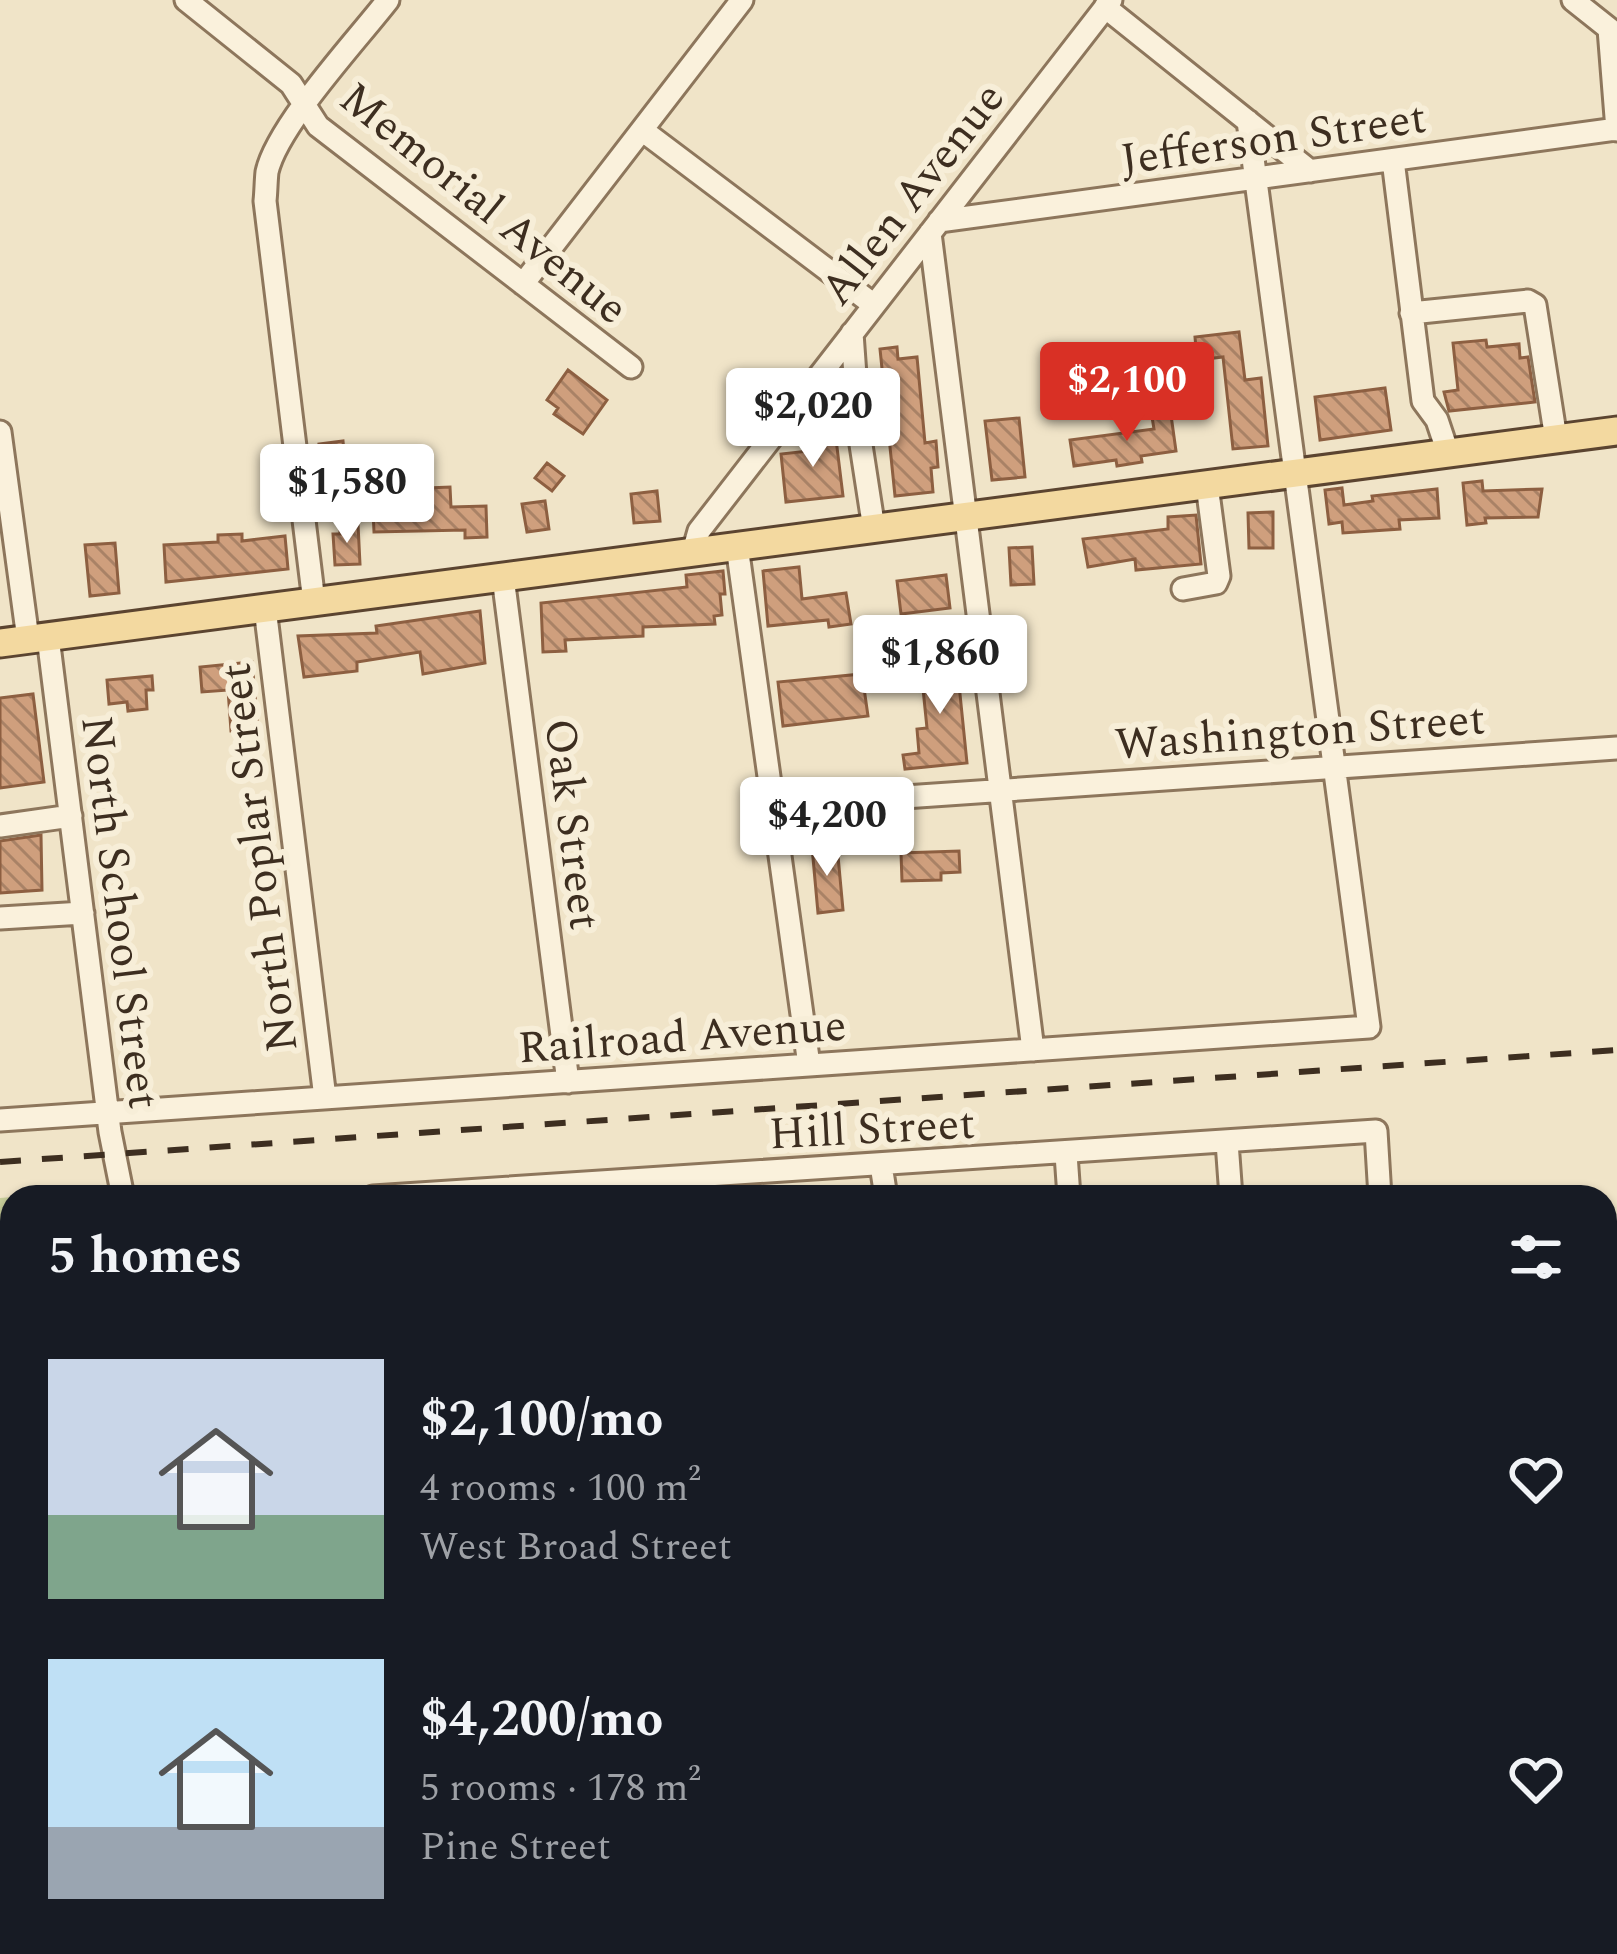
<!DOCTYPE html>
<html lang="en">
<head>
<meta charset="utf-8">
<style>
  body { margin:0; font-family:Spectral,serif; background:#242831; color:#f1f3f6; height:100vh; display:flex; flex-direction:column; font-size:45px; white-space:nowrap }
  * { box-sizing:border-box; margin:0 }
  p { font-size:39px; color:#9ea1a6 }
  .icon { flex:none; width:66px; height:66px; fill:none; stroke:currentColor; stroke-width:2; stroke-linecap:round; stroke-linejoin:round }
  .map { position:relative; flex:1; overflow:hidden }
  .drawer { position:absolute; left:0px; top:1185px; width:1617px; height:771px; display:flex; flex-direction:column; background:#171b24; border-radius:36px 36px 0 0; box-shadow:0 3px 9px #0004 }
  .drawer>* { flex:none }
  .price { position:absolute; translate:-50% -102px; padding:0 27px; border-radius:12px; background:#fff; color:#222; font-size:39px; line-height:78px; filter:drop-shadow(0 3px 6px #0008) }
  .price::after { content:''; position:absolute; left:50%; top:72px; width:36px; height:27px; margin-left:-18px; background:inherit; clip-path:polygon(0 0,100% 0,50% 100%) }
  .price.selected { background:#d93025; color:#fff }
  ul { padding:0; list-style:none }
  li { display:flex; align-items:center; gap:36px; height:300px; padding:0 48px }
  li span { display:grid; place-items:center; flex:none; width:336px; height:240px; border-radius:0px; color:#555 }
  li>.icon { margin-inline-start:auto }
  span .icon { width:144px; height:144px; fill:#fffc; stroke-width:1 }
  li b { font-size:51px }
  h2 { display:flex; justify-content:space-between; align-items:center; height:144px; padding:0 48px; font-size:51px }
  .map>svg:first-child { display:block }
</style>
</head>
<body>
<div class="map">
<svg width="1617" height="1954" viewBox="0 0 1617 1954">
  <defs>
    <pattern id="forest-crowns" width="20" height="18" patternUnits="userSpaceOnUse" patternTransform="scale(3)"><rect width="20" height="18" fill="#c9cf9b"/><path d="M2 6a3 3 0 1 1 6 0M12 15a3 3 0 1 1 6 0" fill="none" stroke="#aeb285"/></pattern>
    <pattern id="park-tufts" width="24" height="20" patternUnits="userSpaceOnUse" patternTransform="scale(3)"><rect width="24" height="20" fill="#c9cf9b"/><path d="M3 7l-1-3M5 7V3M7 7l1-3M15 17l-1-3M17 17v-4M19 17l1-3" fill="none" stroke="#aeb285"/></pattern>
    <pattern id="water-ripples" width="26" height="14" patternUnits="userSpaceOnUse" patternTransform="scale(3)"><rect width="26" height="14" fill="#a9c4bc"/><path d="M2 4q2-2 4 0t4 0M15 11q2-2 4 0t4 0" fill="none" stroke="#8ba098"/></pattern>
    <pattern id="building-back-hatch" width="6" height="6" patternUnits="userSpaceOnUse" patternTransform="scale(3)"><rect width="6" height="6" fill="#cf9f7d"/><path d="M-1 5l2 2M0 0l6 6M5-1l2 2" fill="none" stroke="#a98266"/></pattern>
  </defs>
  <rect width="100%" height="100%" fill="#f0e4c8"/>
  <path fill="url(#forest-crowns)" d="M1617,1871v83h-405l1,-10h152l5,9 56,-9h179v-63z
    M12,1885v59h659l-4,10h-667v-68z
    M906,1944h244l-12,9 -240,1z"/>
  <path fill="url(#park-tufts)" d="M12,1197v516l-12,23v-538z"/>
  <path fill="url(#water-ripples)" stroke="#6f938a" stroke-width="3" d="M671,1944h235l-8,10h-231z
    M1150,1944h63l-1,10h-105l31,-1z"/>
  <path fill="url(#building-back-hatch)" stroke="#8d5f41" stroke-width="3" d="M1239,332l6,48 16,-2 7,68 -35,3 -10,-92 -26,3 -2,-23z
    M1486,340l1,7 32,-3 1,14 8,-1 7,45 -86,9 -5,-19 14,-2 -5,-47z
    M897,347l1,12 19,-2 8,86 11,-2 2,26 -7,1 2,24 -38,4 -15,-147z
    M568,370l39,30 -24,34 -29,-20 4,-6 -11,-8z
    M1385,388l6,42 -71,10 -5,-43z
    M1170,408l6,43 -35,5 1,6 -25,4 -1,-6 -42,6 -4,-26 84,-11 -3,-18z
    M1019,418l6,59 -33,3 -7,-59z
    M835,431l8,65 -57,6 -5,-48 28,-3 -2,-16z
    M343,441l2,23 -23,3 -3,-23z
    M547,463l17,13 -12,15 -17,-13z
    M1482,481l1,10 59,-2 -4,28 -53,1 1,5 -19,2 -4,-42z
    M450,487l1,20 35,-1 1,31 -22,1v-8l-91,2 -2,-43 20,-1 1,19 36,-2 -1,-17z
    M1342,488l2,17 29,-4 -1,-5 65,-7 2,29 -40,2 1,9 -57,4 -1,-11 -13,2 -4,-34z
    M657,491l3,30 -26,2 -3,-29z
    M545,501l4,28 -22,3 -5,-28z
    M1273,512v36h-24l-1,-35z
    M1196,515l5,49 -65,6 -1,-11 -47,8 -5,-28 85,-10v-12z
    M358,524l2,40 -25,1 -2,-31h7v-9z
    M242,534v7l43,-5 3,33 -122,13 -2,-37 54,-3v-7z
    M115,543l4,50 -29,3 -5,-51z
    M1032,547l2,37 -23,1 -2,-37z
    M799,567l3,32 44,-6 5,31 -22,3 -1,-7 -60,6 -5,-55z
    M723,571l2,23h-5l2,21 -8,1 1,8 -72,3v9l-78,4 1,11 -23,1 -2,-49 146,-16 -1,-12z
    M946,575l4,33 -49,6 -4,-33z
    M480,611l5,52 -62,11 -3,-22 -63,10v9l-53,6 -6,-41 79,-3 -1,-7z
    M956,655l11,108 -62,6 -2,-14 16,-2 -2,-24 10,-1 -7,-69z
    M252,662l6,67 -27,2 -3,-41 -26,2 -2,-25z
    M862,674l6,42 -85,10 -5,-44z
    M152,676l1,14h-7l1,19 -19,2 -1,-9 -18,2 -2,-24z
    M33,694l11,88 -44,6v-90z
    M41,835l1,55 -42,3v-52z
    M837,845l6,65 -25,3 -6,-66z
    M959,851l1,21 -19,1v7l-39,1 -1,-28z"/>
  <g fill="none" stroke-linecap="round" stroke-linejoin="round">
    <defs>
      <path id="minor" d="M186,0l105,84 27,42 313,241
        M1573,0l44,35
        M1105,7l205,164
        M1609,29l8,101
        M642,130l232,175
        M1393,160l30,241 14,19 11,33
        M939,221l678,-92
        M930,233l103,817
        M523,284l219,-284
        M1411,313l117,-12 7,4 21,134
        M852,333l7,99 15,97
        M0,432l28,207
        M737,546l72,519
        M693,552l6,-21 412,-531
        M503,577l65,505
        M1183,589l33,-6 3,-7 -12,-91
        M314,602l-49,-401c1,-9 1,-20 2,-29 10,-46 90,-132 121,-172
        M265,608l60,490
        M48,637l62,495 13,65
        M773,806l844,-58
        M0,826l71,-10
        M0,918l83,-5
        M0,1120l1369,-93 -121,-906
        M1227,1142l4,55
        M1066,1154l3,43
        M881,1165l5,32
        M373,1197l1003,-66 4,66
        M1605,1687h12
        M0,1706l12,-26
        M0,1738h12"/>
      <path id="major" d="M0,643l1617,-212"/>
    </defs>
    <use href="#minor" stroke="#8d765c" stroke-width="27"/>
    <use href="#major" stroke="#5b4430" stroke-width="33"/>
    <use href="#minor" stroke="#faf1dc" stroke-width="21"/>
    <use href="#major" stroke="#f3d9a0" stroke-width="27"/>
    <path stroke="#3d2e20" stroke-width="6" stroke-dasharray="21 21" stroke-linecap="butt" d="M0,1162l1617,-112"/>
  </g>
  <g text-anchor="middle" stroke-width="12" stroke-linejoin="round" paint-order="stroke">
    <g font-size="45" fill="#3d2e20" stroke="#f7eed8">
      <text transform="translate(1273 137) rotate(-8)" y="16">Jefferson Street</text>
      <text transform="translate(911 193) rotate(-52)" y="16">Allen Avenue</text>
      <text transform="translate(485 202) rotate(39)" y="16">Memorial Avenue</text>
      <text transform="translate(1300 730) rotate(-4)" y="16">Washington Street</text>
      <text transform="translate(574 824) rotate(83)" y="16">Oak Street</text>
      <text transform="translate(257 858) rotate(-97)" y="16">North Poplar Street</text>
      <text transform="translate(122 912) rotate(83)" y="16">North School Street</text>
      <text transform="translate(682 1035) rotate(-4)" y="16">Railroad Avenue</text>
      <text transform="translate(872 1127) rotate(-3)" y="16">Hill Street</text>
    </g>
  </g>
</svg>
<b class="price selected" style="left:1127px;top:444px">$2,100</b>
<b class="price" style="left:813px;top:470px">$2,020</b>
<b class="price" style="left:347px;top:546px">$1,580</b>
<b class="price" style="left:940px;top:717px">$1,860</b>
<b class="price" style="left:827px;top:879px">$4,200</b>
<section class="drawer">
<h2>5 homes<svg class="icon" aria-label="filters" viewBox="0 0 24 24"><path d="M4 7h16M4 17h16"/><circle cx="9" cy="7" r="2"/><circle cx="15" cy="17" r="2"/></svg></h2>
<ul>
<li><span style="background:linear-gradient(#c9d6e8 65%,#7fa58c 0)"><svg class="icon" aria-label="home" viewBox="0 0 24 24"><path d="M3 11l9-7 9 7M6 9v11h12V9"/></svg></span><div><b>$2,100/mo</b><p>4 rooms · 100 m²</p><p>West Broad Street</p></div><svg class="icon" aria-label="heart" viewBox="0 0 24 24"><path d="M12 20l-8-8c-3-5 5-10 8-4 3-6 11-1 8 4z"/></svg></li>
<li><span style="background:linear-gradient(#bfe0f5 70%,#9aa5b1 0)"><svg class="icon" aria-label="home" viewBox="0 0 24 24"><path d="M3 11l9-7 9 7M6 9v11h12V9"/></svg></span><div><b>$4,200/mo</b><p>5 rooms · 178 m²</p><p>Pine Street</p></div><svg class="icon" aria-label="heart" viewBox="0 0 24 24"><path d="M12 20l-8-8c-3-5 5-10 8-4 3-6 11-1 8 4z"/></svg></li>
</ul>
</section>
</div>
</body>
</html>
